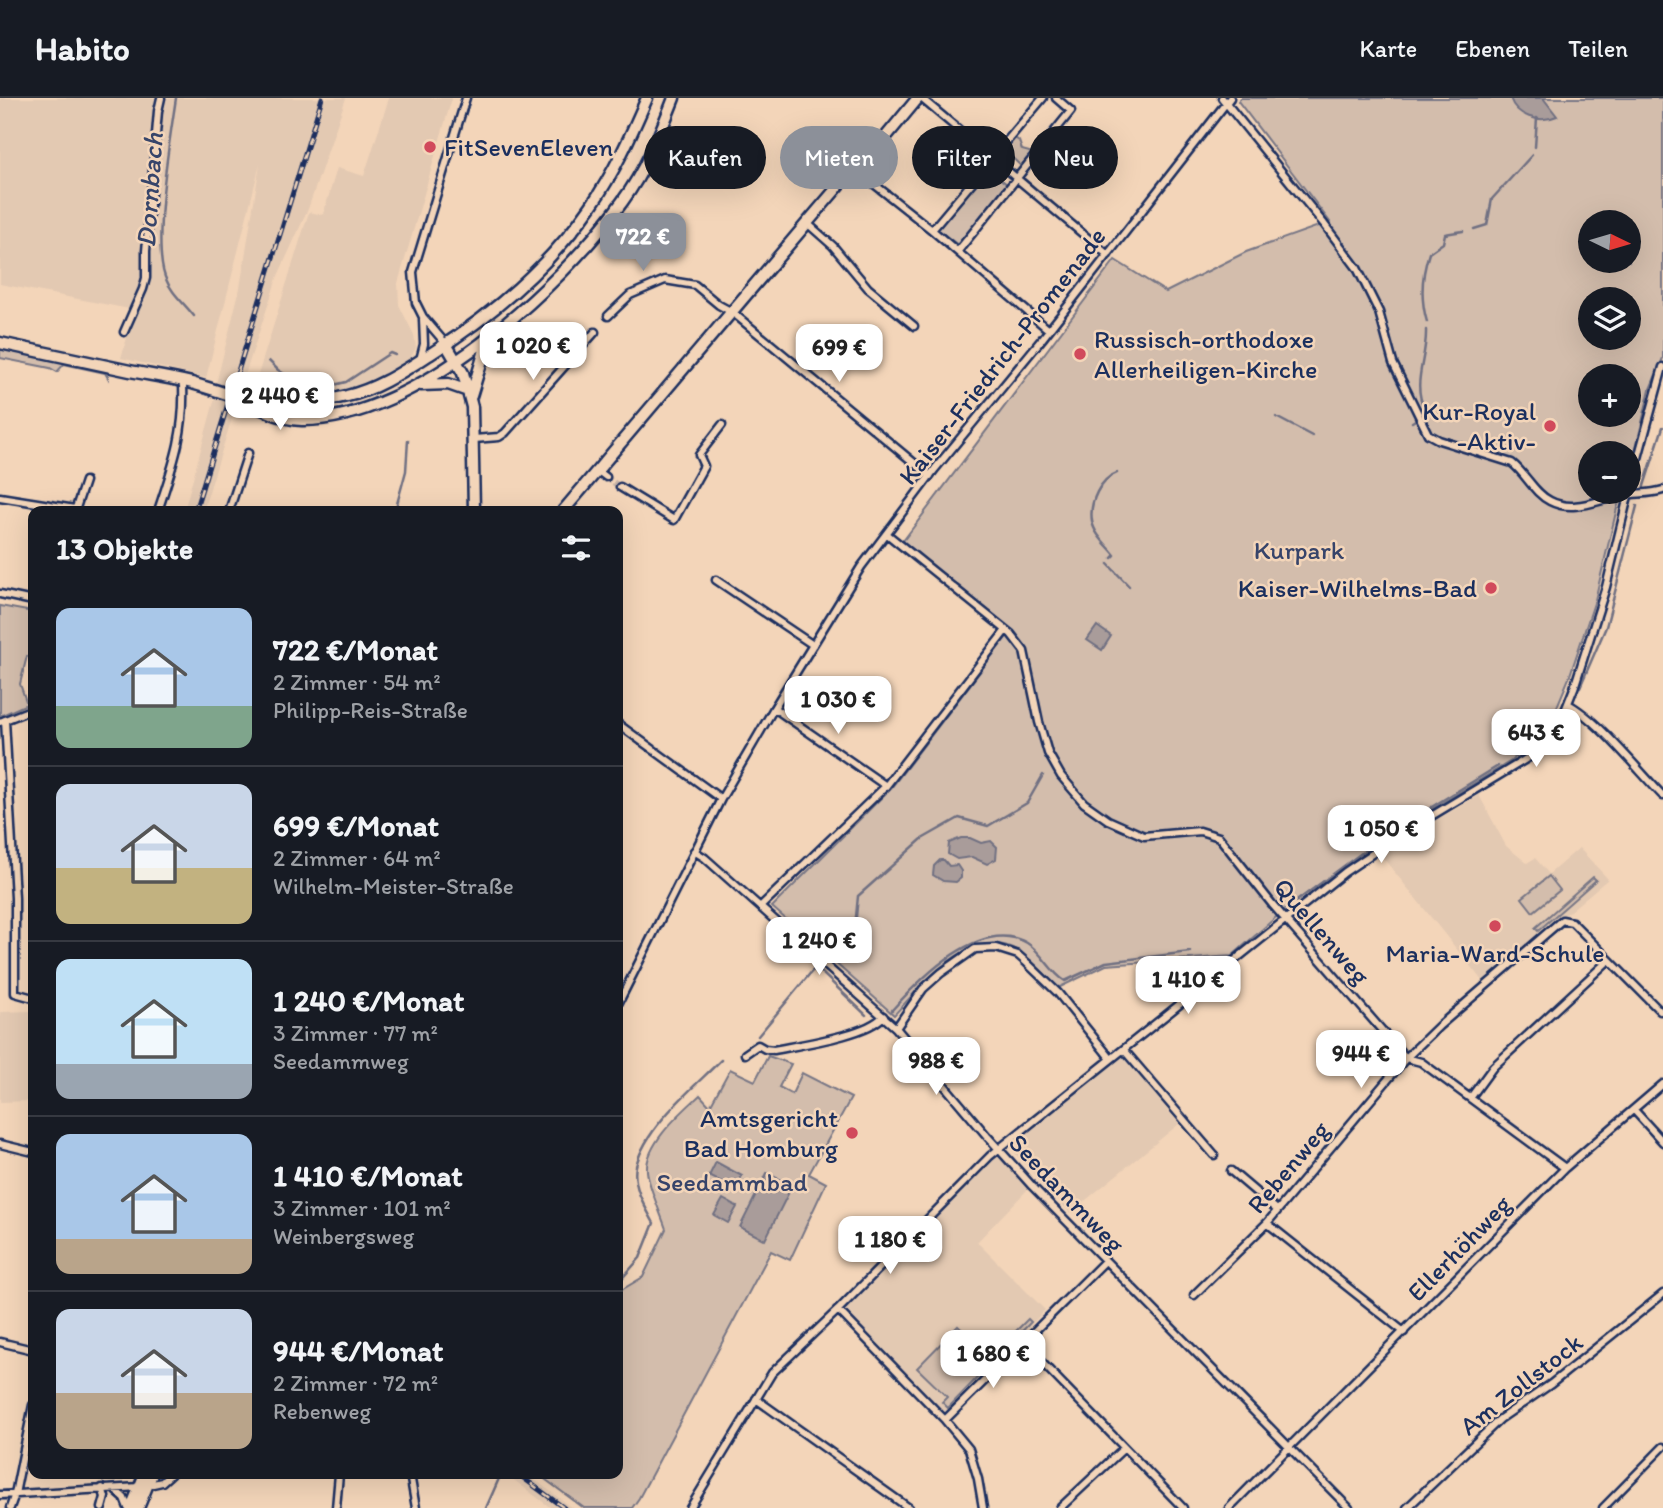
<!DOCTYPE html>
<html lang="de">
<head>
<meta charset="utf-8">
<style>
  body { margin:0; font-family:Itim,sans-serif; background:#242831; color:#f1f3f6; height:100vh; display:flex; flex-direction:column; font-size:26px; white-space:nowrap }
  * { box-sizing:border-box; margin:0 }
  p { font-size:23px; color:#9ea1a6 }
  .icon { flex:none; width:38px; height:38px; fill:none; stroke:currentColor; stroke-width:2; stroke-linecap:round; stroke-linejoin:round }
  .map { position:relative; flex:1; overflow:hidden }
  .side { position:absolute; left:28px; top:408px; width:595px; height:973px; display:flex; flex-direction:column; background:#171b24; border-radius:14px; box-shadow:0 7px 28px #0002 }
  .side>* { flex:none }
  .hud { position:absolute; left:644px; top:28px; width:665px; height:63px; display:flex; gap:14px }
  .needle { width:46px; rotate:95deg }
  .controls { position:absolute; left:1578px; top:112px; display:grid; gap:14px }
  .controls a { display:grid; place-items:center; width:63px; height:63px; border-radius:50%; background:#171b24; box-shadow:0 7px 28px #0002; font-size:35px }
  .price { position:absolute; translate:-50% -60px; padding:0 16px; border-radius:14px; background:#fff; color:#222; font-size:23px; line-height:46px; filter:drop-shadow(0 2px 4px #0008) }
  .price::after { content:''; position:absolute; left:50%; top:42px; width:21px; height:16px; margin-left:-10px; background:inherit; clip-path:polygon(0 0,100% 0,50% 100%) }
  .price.current { background:#8c9099; color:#fff }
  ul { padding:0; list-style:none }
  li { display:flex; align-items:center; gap:21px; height:175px; padding:0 28px }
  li+li { border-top:2px solid #363941 }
  li span { display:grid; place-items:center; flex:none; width:196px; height:140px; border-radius:14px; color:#555 }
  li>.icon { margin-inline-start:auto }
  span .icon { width:84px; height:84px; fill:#fffc; stroke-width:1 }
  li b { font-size:30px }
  h2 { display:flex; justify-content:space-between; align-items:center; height:84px; padding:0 28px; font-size:30px }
  .pill { padding:0 24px; border-radius:32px; background:#171b24; box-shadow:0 7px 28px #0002; font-size:24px; line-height:63px }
  .pill.current { background:#8c9099; color:#fff }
  header { display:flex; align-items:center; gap:42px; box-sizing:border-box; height:98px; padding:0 35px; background:#171b24; border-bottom:2px solid #363941 }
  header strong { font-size:33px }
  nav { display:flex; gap:38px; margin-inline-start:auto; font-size:24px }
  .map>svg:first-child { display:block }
</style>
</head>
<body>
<header>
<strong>Habito</strong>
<nav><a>Karte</a><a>Ebenen</a><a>Teilen</a></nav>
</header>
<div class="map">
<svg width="1663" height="1410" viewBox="0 0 1663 1410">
  <rect width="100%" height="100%" fill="#f3d5b9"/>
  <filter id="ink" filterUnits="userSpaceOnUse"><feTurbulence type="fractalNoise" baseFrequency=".0143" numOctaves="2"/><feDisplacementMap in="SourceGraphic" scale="14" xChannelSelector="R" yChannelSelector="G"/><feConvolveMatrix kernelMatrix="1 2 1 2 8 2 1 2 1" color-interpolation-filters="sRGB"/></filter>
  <g filter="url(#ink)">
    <path fill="#e3c9b2" d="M0,0h346l-38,111 -31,69 -37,112 -24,-6 24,-96 20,-124 -54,214 -85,-20 14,-48 -135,-26z
      M389,0h63l-54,185 1,22 15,30 2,13 -5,9 -11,12 -39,17 -54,11 -55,-3 57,-182 14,3 14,-47 27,8z
      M215,300l21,7 -33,106h-19z
      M1479,697l27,51 21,17 8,-5 14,16 30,-26 29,31 -124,104 -104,-129z
      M33,913v90l-33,1v-90z
      M1122,957l57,69 -109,89 -60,-65z
      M998,1057l31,33 -52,54 68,68 -99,103 -102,-105z
      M506,1376h21l46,34h-22z"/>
    <path fill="#d3bdac" stroke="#777685" stroke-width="2" fill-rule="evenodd" d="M1241,0h422v260l-13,31 -21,88v-24h-38v39h32l-6,16 -22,92 -26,78 -15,36 -24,30 -19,17 -129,78 -98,71 -52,46 -126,9 -48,23c-12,-12 -25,-28 -40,-37 -47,-28 -95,33 -124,64l-122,-108 119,-119 121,-158 -109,-89 212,-281 51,32 80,-40 84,-30 -92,-121zM1591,124h38v39h-38zM1591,201h38v39h-38zM1591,278h38v39h-38z
      M1015,40l4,3 3,9 11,3 -12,13 -16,-15z
      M988,71l20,16 -50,60 -21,-16z
      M0,251l108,21v8l-3,-5 -41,-9 -7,8 -7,-4 -50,-10z
      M0,508l33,6v43l-6,1 -7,28 7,20 -27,12z
      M1549,778l11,14 -27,22 -11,-14z
      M1593,779l3,3 -58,51 -3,-3z
      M768,958l23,8 -12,23 13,7 10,-21 49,25 -42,76 17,9 -36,77 -19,-9 -132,247 -7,10h-48l-46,-34h80v-182l25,-15 23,-48c-5,-15 -18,-44 -19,-58 -2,-28 35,-59 53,-76l10,11 20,-37 25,12z
      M1028,1221l3,3 -83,86 -6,-6 5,-5 -30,-29 41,-42 32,31z"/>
    <path fill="#a99c9a" stroke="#707082" stroke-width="2" d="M1510,0h33l14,18c-18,8 -41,0 -47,-18z
      M1097,528l14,10 -9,14 -15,-10z
      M961,740h9l11,5 10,-2 6,6 -1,12 -9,5 -15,-7 -15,2 -9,-5 1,-11z
      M940,762h4l5,6 8,-1 4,6v7l-5,4 -13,-1 -10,-6 1,-9z
      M716,1064l26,14 -7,13 -26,-13z
      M767,1075l25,13 -27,54 -25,-13z
      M723,1101l14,8 -9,16 -14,-8z"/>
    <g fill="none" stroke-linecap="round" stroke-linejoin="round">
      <path stroke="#707082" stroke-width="2.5" d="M176,0c-6,41 -24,143 -11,179 6,16 19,26 29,39
        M1535,49l2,-29
        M1474,131l13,-4 5,-26 40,-44
        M1427,224c-7,-24 -6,-45 2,-69l14,-10 2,-9 18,-3
        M269,263l9,9 24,15 24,2 20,-5 44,-29 5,2
        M1425,312c-14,-27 2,-51 1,-80
        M1276,319l36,19
        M1412,324l5,-3
        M1643,391l20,-62
        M395,413l11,-40 2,-31
        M1112,460l3,-3c-8,-10 -21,-21 -23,-34 -3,-19 8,-42 25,-48
        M1108,466l21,22
        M1580,589l26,-60 31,-121
        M1286,811l97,-72 115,-71
        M853,832l2,-3 3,-31 64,-57 37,-21 29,8 39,-23 16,-28
        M892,912c28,-31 88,-94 135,-67 15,9 23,29 38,38l41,-19 84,-10
        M758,938l55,-66 8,2 45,43
        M618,1185l22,-25 14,-35c-9,-16 -22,-37 -18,-57 10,-40 56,-77 85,-106
        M486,1410l15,-34"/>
      <path stroke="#c8b4a7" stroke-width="6" stroke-dasharray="6 3" stroke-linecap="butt" d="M606,379l14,10"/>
      <defs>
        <path id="street" d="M921,0l187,157
          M1222,0l102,126 33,44 22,44 14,51 35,71 11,6 73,23c14,11 22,30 38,38 25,13 50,-3 75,-6 13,-2 26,-1 38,-5
          M855,71l77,61 117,100
          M807,125l26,23 35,42 46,38
          M932,132l111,-132
          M958,153l113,-140 -15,-13
          M608,218l22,-21 35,-15 30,5 24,20 13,7 198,164
          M124,234l19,-43 3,-11v-27l12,-140 3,-13
          M446,246l-23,-27 -7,-14 -3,-31 53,-174
          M420,262l4,-16 -1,-25
          M474,341l25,-2 6,-4 90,-101
          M597,372l9,7
          M620,389l54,33 30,-54 -5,-11 23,-30
          M1629,393l34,-124
          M0,399l75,12
          M75,413l10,-30
          M158,413c15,-46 27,-77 25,-126
          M229,413l19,-58
          M887,436l124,100 13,17 15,71 9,31 13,23 23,27 24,17 36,16 56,-5 19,6 53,67 134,154 15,4 144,106
          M716,482l97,65
          M0,496l33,7
          M1568,606c30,16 70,66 95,92
          M774,610l112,78
          M5,622l10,178v95l18,5
          M0,624l33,-13
          M618,626l103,75
          M694,753l11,7 191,170 91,108 45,50 317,322
          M760,809l126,-121 120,-156
          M618,906l103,-205 53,-91 87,-141 74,-98 107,-130 188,-241
          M896,930l27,-39 18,-16 34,-24 21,-1 22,7 9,8 31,30 53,66
          M1124,952l90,105
          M745,956l13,-9 7,4 9,1c24,-5 95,-15 109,-34
          M1471,999l22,-30 116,-107
          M1634,1012l29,32
          M0,1046l33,8
          M1231,1073l46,39
          M1267,1125l137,109
          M1194,1197l73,-72 139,-165 33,-32 123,-106 10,2 88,89
          M838,1212l107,110 24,29 9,30 5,29
          M0,1244l33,8
          M1022,1244l161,166
          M756,1301l153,109
          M945,1322l160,-159
          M410,1376l6,34
          M116,1393l8,7 4,10
          M0,1397l140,-8 22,-5 9,-8
          M10,1410l5,-14 18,-89
          M102,1410l3,-11 -3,-9
          M336,1410l3,-34
          M690,1410l82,-135 66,-63 152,-154 355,-284 55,-37 131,-79 22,-26 11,-17 10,-25 32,-101 23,-95
          M1060,1410l64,-60
          M1229,1410l336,-340 98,-84
          M1407,1410l93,-89 51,-35 112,-90
          M1603,1410l60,-61"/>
        <path id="secondary" d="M0,245c43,9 87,19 130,28 21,4 42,7 62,12 15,5 31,9 45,15 22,9 41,21 65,22 112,1 258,-132 320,-218 23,-31 38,-68 52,-104
          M446,246l17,29 9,34 2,104
          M421,287l27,-1 20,7
          M471,298l18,-59
          M241,300c36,2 71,7 106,-2 31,-7 58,-26 85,-43 60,-38 118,-88 159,-147 23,-33 40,-71 56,-108
          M563,413l244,-288 41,-48 22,-19 48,-58
          M131,1410l14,-34
          M138,1410l14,-34"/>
      </defs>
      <use href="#street" stroke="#1b2f5e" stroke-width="11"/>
      <use href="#secondary" stroke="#1b2f5e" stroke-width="15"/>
      <use href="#street" stroke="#f3d5b9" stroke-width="6"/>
      <use href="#secondary" stroke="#f3d5b9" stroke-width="10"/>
      <defs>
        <path id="rail" d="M195,413l127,-413
          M518,1376l46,34"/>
      </defs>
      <use href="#rail" stroke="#1b2f5e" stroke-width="5"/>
      <use href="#rail" stroke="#f3d5b9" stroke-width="2.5" stroke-dasharray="8" stroke-linecap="butt"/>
    </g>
  </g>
  <g fill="#d1495b" stroke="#f3d5b9" stroke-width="2.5">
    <circle cx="430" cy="49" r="7"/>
    <circle cx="1080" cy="256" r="7"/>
    <circle cx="1550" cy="328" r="7"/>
    <circle cx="1491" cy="490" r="7"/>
    <circle cx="1495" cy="828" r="7"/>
    <circle cx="852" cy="1035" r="7"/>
  </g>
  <g text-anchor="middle" stroke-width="5" stroke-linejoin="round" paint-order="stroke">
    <g font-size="26" fill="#1b2f5e" stroke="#f3d5b9" text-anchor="end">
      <text x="444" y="58" text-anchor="start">FitSevenEleven</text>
      <text x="1094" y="250" text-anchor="start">Russisch-orthodoxe<tspan x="1094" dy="30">Allerheiligen-Kirche</tspan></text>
      <text x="1536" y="322">Kur-Royal<tspan x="1536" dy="30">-Aktiv-</tspan></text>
      <text x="1477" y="499">Kaiser-Wilhelms-Bad</text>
      <text x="1495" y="864" text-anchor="middle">Maria-Ward-Schule</text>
      <text x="838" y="1029">Amtsgericht<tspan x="838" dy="30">Bad Homburg</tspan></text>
    </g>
    <g font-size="26" fill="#1b2f5e" stroke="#f3d5b9">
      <text transform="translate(1002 258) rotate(-52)" y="9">Kaiser-Friedrich-Promenade</text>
      <text transform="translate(1322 833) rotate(49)" y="9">Quellenweg</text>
      <text transform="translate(1288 1069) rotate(-50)" y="9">Rebenweg</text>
      <text transform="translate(1067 1095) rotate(46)" y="9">Seedammweg</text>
      <text transform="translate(1459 1150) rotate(-46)" y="9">Ellerhöhweg</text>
      <text transform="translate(1521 1286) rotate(-38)" y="9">Am Zollstock</text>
    </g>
    <g font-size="26" fill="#37446a" stroke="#f3d5b9">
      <text x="1299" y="461">Kurpark</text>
      <text x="732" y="1093">Seedammbad</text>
    </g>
    <g font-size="28" font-style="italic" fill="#37456a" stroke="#f3d5b9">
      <text transform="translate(149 92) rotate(-86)" y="10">Dornbach</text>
    </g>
  </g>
</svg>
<div class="controls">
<a><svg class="needle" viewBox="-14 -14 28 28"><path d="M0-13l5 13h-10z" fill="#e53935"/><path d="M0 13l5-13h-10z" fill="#9ea1a6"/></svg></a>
<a><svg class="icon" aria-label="layers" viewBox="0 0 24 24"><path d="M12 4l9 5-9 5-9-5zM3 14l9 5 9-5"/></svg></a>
<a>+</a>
<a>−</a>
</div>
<b class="price current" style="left:643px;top:175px">722 €</b>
<b class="price" style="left:533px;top:284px">1 020 €</b>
<b class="price" style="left:839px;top:286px">699 €</b>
<b class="price" style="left:280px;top:334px">2 440 €</b>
<b class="price" style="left:838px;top:638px">1 030 €</b>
<b class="price" style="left:1536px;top:671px">643 €</b>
<b class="price" style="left:1381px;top:767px">1 050 €</b>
<b class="price" style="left:819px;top:879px">1 240 €</b>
<b class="price" style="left:1188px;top:918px">1 410 €</b>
<b class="price" style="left:1361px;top:992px">944 €</b>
<b class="price" style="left:936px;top:999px">988 €</b>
<b class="price" style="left:890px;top:1178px">1 180 €</b>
<b class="price" style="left:993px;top:1292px">1 680 €</b>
<div class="hud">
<a class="pill">Kaufen</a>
<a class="pill current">Mieten</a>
<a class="pill">Filter</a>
<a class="pill">Neu</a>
</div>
<section class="side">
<h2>13 Objekte<svg class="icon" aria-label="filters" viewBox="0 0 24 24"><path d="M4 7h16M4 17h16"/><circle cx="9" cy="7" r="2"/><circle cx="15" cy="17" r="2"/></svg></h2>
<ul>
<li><span style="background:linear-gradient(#a9c7e8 70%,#7fa58c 0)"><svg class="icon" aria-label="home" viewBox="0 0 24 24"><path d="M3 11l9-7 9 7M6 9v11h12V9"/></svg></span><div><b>722 €/Monat</b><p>2 Zimmer · 54 m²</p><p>Philipp-Reis-Straße</p></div></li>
<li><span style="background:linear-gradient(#c9d6e8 60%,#c2b280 0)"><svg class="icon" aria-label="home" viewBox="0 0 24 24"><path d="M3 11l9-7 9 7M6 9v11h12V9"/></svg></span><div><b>699 €/Monat</b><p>2 Zimmer · 64 m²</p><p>Wilhelm-Meister-Straße</p></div></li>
<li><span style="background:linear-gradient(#bfe0f5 75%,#9aa5b1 0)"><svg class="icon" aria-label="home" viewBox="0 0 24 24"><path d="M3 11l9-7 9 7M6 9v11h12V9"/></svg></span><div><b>1 240 €/Monat</b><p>3 Zimmer · 77 m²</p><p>Seedammweg</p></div></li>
<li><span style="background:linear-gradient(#a9c7e8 75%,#b9a48a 0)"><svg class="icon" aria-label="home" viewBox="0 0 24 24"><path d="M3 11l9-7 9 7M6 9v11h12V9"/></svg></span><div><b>1 410 €/Monat</b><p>3 Zimmer · 101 m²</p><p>Weinbergsweg</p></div></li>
<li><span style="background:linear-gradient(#c9d6e8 60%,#b9a48a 0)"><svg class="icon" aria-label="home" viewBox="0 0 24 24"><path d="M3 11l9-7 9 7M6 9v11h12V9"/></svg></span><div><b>944 €/Monat</b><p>2 Zimmer · 72 m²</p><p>Rebenweg</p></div></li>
</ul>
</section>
</div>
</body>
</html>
